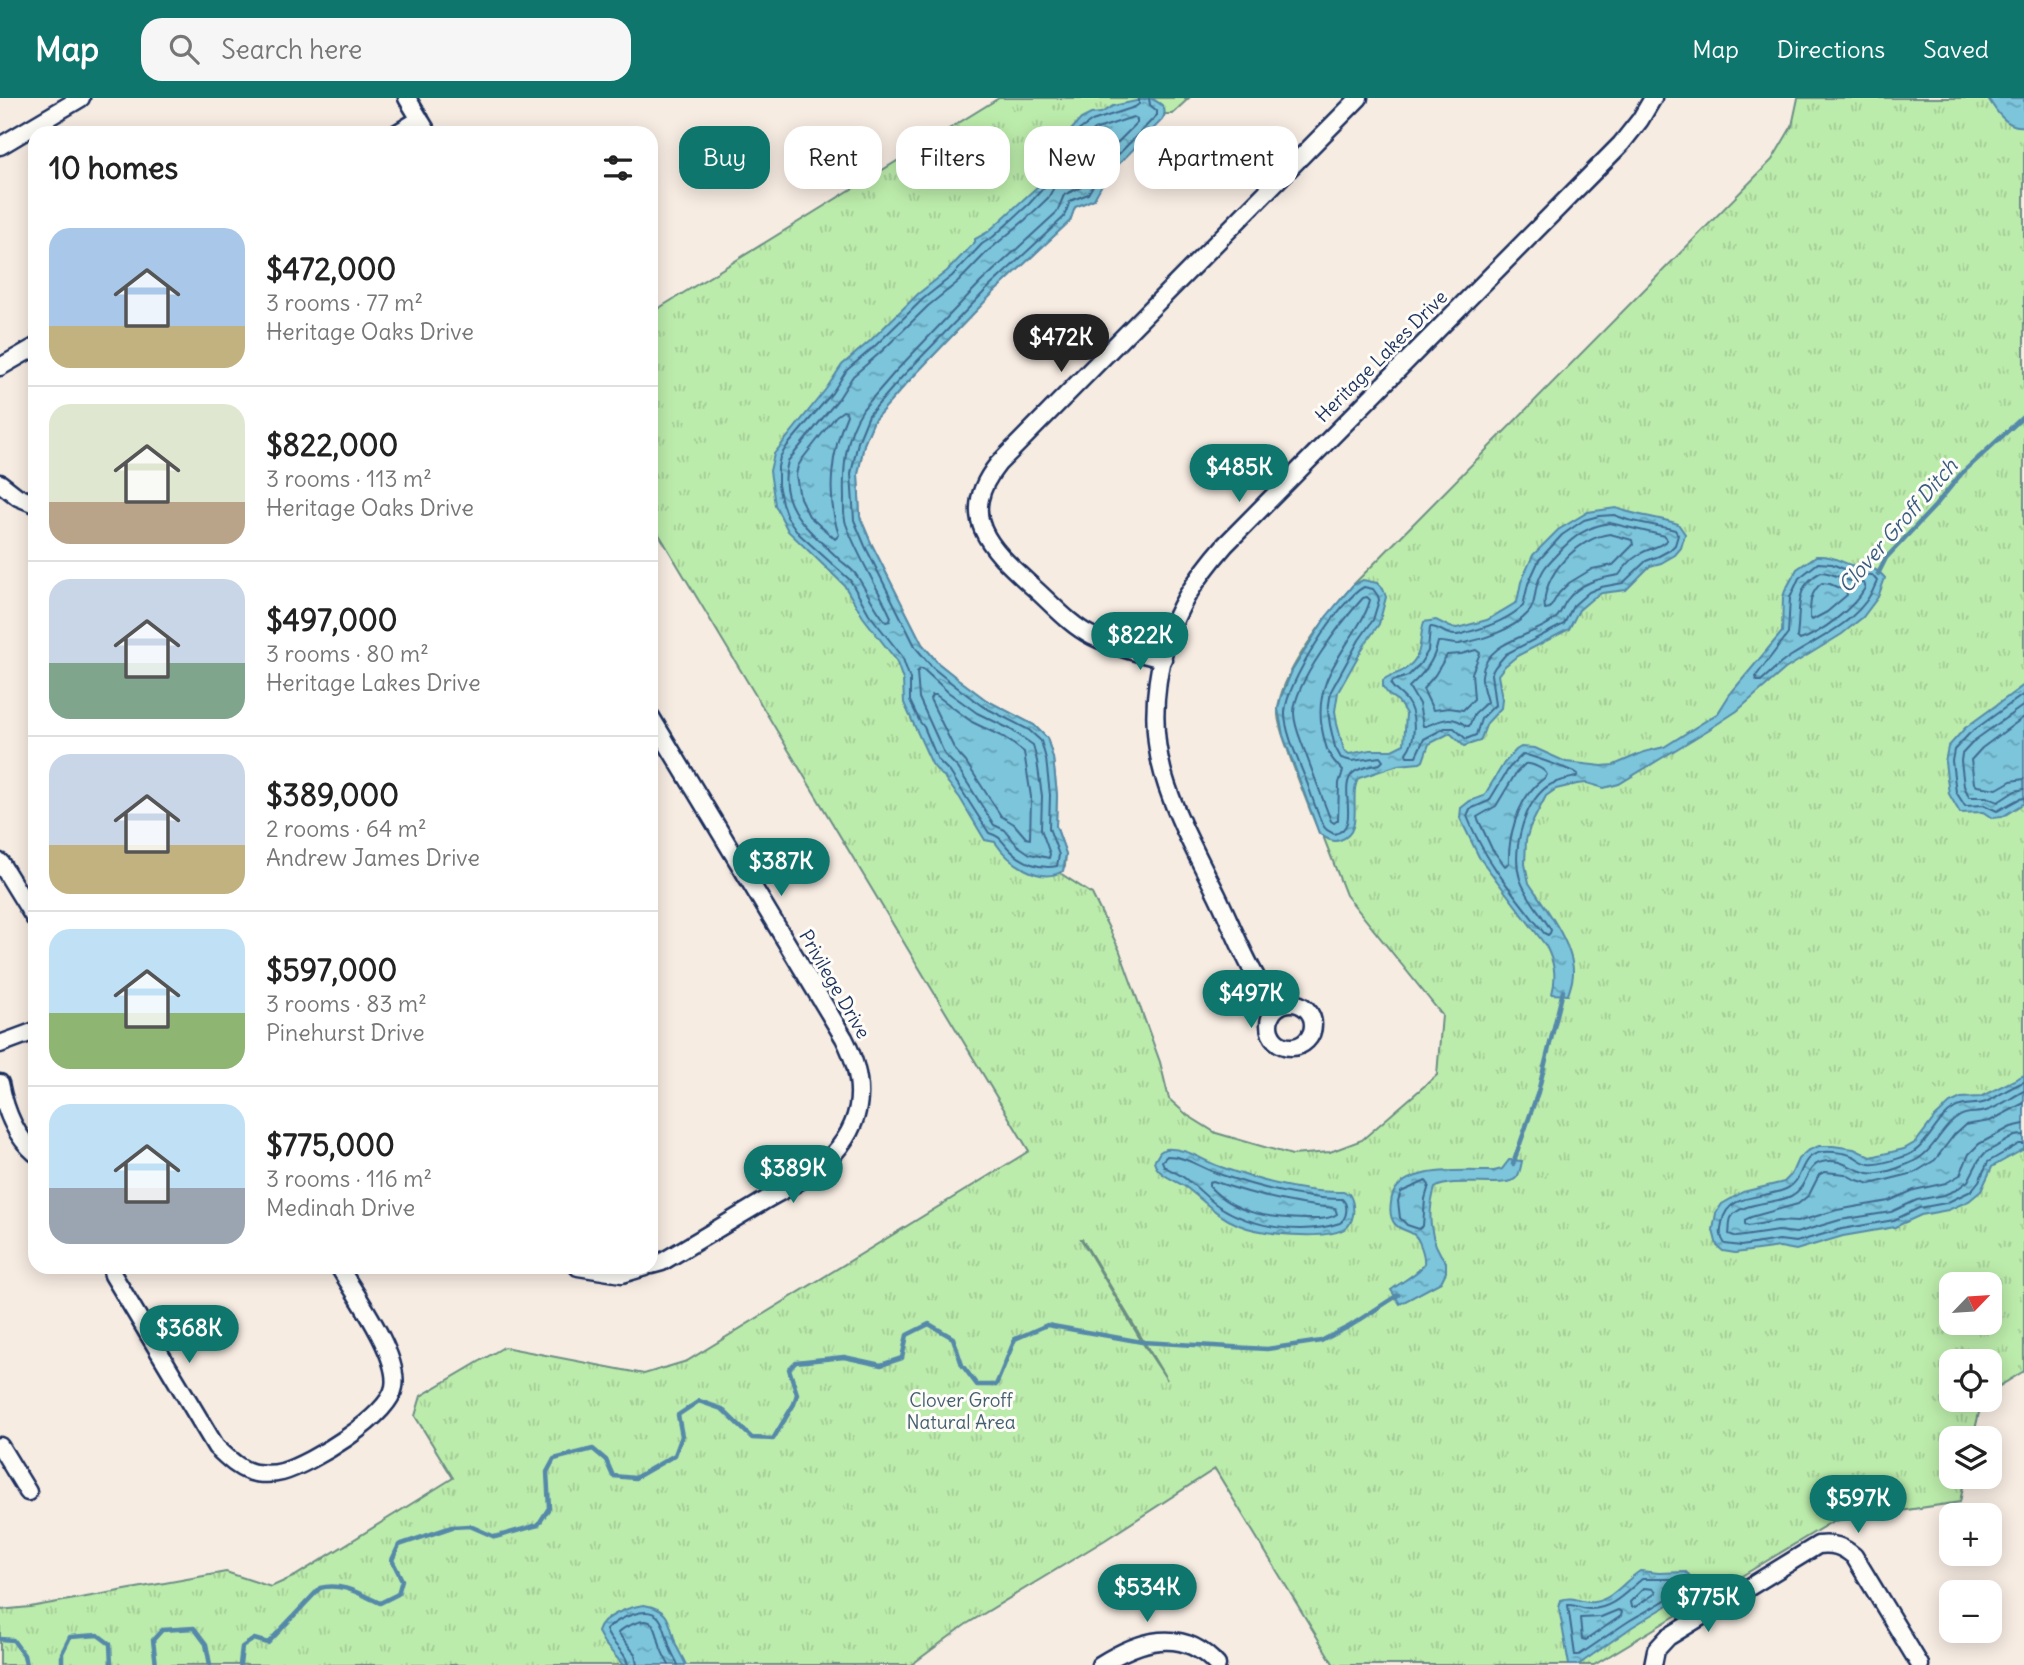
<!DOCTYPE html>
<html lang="en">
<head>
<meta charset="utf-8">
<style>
  body { margin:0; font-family:Delius,sans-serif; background:#f6f6f6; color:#222; height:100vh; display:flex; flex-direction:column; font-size:26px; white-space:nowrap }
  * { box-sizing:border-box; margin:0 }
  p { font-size:23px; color:#767676 }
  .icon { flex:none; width:38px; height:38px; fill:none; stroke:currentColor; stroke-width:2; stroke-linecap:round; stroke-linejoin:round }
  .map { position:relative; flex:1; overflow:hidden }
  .side { position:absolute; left:28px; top:28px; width:630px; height:1148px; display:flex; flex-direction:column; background:#fff; border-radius:21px; box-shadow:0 4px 18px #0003 }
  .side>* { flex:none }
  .hud { position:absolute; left:679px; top:28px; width:665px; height:63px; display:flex; gap:14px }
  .needle { width:46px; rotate:65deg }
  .fabs { position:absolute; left:1939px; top:1174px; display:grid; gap:14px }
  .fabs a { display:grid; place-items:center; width:63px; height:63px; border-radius:14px; background:#fff; box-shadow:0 4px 18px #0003; font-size:35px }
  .price { position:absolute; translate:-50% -60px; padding:0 16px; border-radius:24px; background:#0f766e; color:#fff; font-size:23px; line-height:46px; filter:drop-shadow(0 2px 4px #0008) }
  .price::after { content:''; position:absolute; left:50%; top:42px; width:21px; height:16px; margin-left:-10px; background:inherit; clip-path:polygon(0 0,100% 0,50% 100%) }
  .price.on { background:#222; color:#fff }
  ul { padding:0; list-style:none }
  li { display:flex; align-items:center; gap:21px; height:175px; padding:0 21px }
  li+li { border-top:2px solid #e0e0e0 }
  li span { display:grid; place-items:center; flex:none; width:196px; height:140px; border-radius:21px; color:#555 }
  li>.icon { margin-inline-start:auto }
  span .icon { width:84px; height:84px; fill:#fffc; stroke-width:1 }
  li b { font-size:30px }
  h2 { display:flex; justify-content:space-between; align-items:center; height:84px; padding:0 21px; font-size:30px }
  .pill { padding:0 24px; border-radius:21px; background:#fff; box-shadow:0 4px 18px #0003; font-size:24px; line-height:63px }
  .pill.on { background:#0f766e; color:#fff }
  header { display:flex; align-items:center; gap:42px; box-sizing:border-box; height:98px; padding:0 35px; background:#0f766e; color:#fff }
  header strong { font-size:33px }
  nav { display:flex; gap:38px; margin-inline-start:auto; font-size:24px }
  .search { width:490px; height:63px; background:#f6f6f6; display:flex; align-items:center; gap:18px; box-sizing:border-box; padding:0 24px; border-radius:21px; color:#767676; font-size:26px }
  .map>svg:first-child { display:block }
</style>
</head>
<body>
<header>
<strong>Map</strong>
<div class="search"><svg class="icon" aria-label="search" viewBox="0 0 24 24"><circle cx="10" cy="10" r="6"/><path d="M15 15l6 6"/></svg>Search here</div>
<nav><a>Map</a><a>Directions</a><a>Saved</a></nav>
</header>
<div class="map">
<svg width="2024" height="1567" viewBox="0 0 2024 1567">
  <defs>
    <pattern id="grass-tufts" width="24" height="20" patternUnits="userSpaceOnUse" patternTransform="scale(1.75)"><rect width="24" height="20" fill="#bcecab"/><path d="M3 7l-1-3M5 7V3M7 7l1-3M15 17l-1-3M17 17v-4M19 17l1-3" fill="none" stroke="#a1cb96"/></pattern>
    <pattern id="water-ripples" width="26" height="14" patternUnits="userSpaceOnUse" patternTransform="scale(1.75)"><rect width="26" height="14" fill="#7bc5db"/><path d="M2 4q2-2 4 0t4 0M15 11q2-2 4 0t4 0" fill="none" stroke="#64a0b5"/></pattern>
  </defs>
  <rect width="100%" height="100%" fill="#f7ece2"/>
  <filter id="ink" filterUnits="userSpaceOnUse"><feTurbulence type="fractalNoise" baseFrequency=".0143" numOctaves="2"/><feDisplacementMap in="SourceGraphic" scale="14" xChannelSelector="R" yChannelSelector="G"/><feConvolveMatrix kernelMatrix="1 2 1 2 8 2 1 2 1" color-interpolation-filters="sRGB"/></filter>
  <g filter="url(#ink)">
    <path fill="url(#grass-tufts)" stroke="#6c8e84" stroke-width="2" fill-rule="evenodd" d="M999,0h190l-17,16h-7c-3,7 -9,10 -14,16 -20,23 -45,41 -57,69l-19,8 -5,14 -78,73 -85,89 -33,37 -10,24 -6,30 2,43 11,26 51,101 16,19 20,16 28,21 48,25 13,13 6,20 4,37 -1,31 10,28 -1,12 -5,7 32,21 27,55 41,113 9,37 18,16 29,18 76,22 38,-3 32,-12 75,-65 5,-60 -96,-120 -23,-59 -4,-3c-10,-25 -20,-51 -29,-76 -4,-14 -11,-28 -12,-42 -2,-37 52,-103 75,-130l419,-425 20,-34 6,-28h226v1273l-34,21v-30h-39v38h31l-9,38h-22v39h14l-5,25 -127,19 -239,144h-260l-119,-196 -110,71 -140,85 -54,40h-911v-55l30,-3 196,-35 45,15 24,-11 158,-98 -38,-62 6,-20 83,-49 140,27 43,-13 342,-210 -378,-630v-208zM1081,1141h1l85,141 -25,-38zM1951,1186h39v39h-39z"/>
    <path fill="url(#water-ripples)" stroke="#5589a9" stroke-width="2" d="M1150,0c11,5 19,10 12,22l-56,57 -12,22 -19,8 -5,14 -78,73 -85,89 -33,37 -10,24 -6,30 2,43 11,26 51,101 16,19 20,16 28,21 48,25 13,13 6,20 4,37 -1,31 10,28 -3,17c-24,14 -55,-9 -68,-29l-10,-2 -25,-42 -14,-18 -2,-4 -4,-2 -8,-10 -28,-61 -1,-23 -7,-20 -33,-43 -19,-32 -56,-54 -13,-26 -5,-34 4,-17 52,-65 16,-24 28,-24 48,-47 29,-23 28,-29v-3l13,-7 49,-45 6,-12 8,-23 30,-33 10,-5 10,-1 12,-7z
      M1988,0h36v28c-17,3 -28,-15 -36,-28z
      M1616,410c20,8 42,9 62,16l7,10 -4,14 -6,7 -14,8 -11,3 -24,24 -24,3 -9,5 -14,12 -10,19 -52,27 -12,10 -7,9 4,24 -1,9 -14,15 -7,18 -16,5 -13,-12h-3l-19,10 -6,17 -3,2 -22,2 -39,13c-12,16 7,54 -19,62 -8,3 -15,-2 -21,-7l-36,-98 -5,-26 3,-12 11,-26 34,-54 27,-32 10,-5 14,3 6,6 3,8 -7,27 -14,20 -27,48 -3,19 2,13 7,26 5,4 21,-4h22l12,-6 2,-30 -8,-13 -9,-6 -6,-8v-7c7,-6 14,-5 21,-10 21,-14 14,-30 20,-48l12,-2 14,7 7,1 30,-8 30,-18 4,-20 12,-27 25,-25 30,-18z
      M1816,458c18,-1 23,6 38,10 15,4 19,-2 31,12l-7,19 -15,20 -21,17 -57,35 -48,42 -29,19 -89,54 -15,4 -17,-5 -10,1 -21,5 -10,7 -16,31 -4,13 -1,24 4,19c16,24 45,62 44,90 0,8 -3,15 -5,22l-16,-1c5,-18 2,-32 -6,-48l-67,-89 -19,-39 1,-10 9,-7 14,-5 20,-33 12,-13 5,-3 14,1 31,14 36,4 12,-1 30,-13 20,-5 54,-34 12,-19 52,-62 1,-35 2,-6 12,-22z
      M2024,587v118l-22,14 -10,1 -9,-6 -23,1 -11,-19 -4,-32 3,-15 17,-19z
      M2024,977v74l-32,18 -11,24 -12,10 -21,9 -27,5 -26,12 -52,9 -47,14 -16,-3 -45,6 -12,-2 -6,-5 -4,-16 3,-17 6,-9 21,-12 41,-10 7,-7 7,-16 9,-8 12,-5h14l21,3 17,8 33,-8 12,-7 19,-25 15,-14 11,-5 19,-1z
      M1165,1051c21,-2 38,12 56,18 38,14 82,26 122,25l6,2c4,6 5,13 4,21 -1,5 -3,10 -7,13 -20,13 -86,6 -107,-3 -21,-8 -35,-24 -52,-37 -11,-8 -29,-12 -33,-26l6,-10z
      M1509,1062l13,1c-1,5 -2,12 -5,16 -9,13 -64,-1 -82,11 -8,26 -6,53 11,74v10l-5,10 -41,22 -9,-14c8,-7 31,-18 33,-27 1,-7 -5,-26 -11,-29 -6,-4 -13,-4 -18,-10 -5,-6 -5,-15 -4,-21 2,-40 76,-31 103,-32l8,-2z
      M1640,1473l19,2 27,-1 4,4 -5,16 -10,9 -43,26 -54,38h-9l-10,-57 2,-8c13,-5 21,4 33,2 20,-3 30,-21 46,-31z
      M644,1507c27,4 25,19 32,40 3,7 7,13 10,20h-63l-19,-22 -6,-11c4,-16 31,-25 46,-27z"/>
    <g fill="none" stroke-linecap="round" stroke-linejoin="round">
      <path stroke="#416b90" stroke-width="2" d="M1139,0v6l-4,3 -43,14 -14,10 -21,24 -11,30 -17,19 -36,33 -11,7 -30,32 -29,23 -48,47 -28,24 -15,23 -45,53 -7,11 -2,10v18l4,18 5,14 12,17 51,46 19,34 33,42 8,23v22l10,21 4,5 14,33 12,12 39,61c13,4 12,8 21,17 12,12 30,20 47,16l2,-11 -10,-27 1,-33 -4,-36 -5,-18 -12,-11 -47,-24 -28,-21 -21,-17 -17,-20 -51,-102 -11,-26 -3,-46 7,-32 11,-27 32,-37 86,-89 77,-72 6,-16 18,-7 13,-22 56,-57v-4l-7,-6 -1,-7
        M1133,19l4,2v4l-43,43 -13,21 -17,8 -7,17 -76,70 -86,90 -32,37c-18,27 -20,58 -19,89 0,9 -1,17 2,26 12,33 31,62 45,93l-1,4 -4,1c-12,-14 -19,-31 -29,-46 -4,-6 -10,-10 -16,-15 -28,-28 -66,-53 -53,-100l51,-63 14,-22 28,-24 47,-46 30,-24 30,-31 37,-31 23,-22 9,-16 7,-22 20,-23 10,-7z
        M843,313l3,1 1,3c-16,36 -21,82 -8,120l-4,4 -26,-23 -9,-18 -4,-23 2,-9 5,-8 33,-42z
        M1614,417l14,5 39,8 8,2 3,5 -3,10 -5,5 -11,6 -13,5 -23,22 -22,4 -12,5 -16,14 -9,18 -58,30 -11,13 -4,7 4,31 -14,14 -5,16 -10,4 -12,-11h-9l-21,11 -8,17h-9l-1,-3c11,-13 10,-40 0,-53 -5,-7 -12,-9 -15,-16l2,-3 15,-5 12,-12 8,-13 2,-24c9,-1 16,9 26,8 5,0 11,-3 16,-4 19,-5 36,-12 51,-25l5,-22 11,-24 23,-25 22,-15 15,-4z
        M1610,425l55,13 2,4c-8,8 -18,8 -27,14 -9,5 -15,13 -21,21 -20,3 -39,8 -52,25 -4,5 -6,14 -11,18 -21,19 -70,21 -74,57 -1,10 3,18 5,27l-12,11 -6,13h-3c-14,-12 -24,-6 -40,0h-3l-4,-22 -10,-17c14,-13 25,-25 29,-45 7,-1 14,3 21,2 22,-4 54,-14 69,-31 8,-8 6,-21 10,-31 6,-16 10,-18 21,-30 15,-16 29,-26 51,-29z
        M1610,436l22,6 1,5 -20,20 -21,4 -23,14 -10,10 -9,15 -5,1c-5,-33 34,-72 65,-75z
        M1818,465l14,1 24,10 16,1 5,6c-14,39 -53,54 -86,75 -11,7 -20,16 -30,25h-4l-1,-5 32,-42 2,-36 9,-20z
        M1821,474c15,1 26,11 42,11l2,5c-11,20 -44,45 -65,52l-3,-3c4,-27 -4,-50 24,-65z
        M1822,485l8,1 16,7 1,4 -20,17 -15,8 -2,-3c0,-14 0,-25 12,-34z
        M1364,489l9,2 5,7 1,4 -6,20 -14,20 -28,51 -3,20 2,14 5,22 6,11 11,3 28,-4 3,4 -3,3c-8,2 -20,3 -27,9 -16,15 9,55 -19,61 -3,-2 -7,-3 -9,-6 -5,-6 -13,-31 -16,-40 -7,-20 -25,-56 -24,-76 1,-28 55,-113 79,-125z
        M1367,499l3,3c-3,14 -10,22 -17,34 -20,31 -38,56 -31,95 4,21 6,27 21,42l-4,12 -1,37 -4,3 -3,-2c-9,-24 -18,-48 -27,-72 -4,-11 -10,-24 -10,-36 0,-30 49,-93 69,-115z
        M1476,552l4,3 -8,20 2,26 -11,11 -14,-2 -16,2 -10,-21 12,-14 12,-20 14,-1z
        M920,571h3l25,23 29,21 33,16 23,16 4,16 5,35 -1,33 9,25 -1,4 -19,-4 -13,-9 -12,-15 -11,-5 -36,-57 -13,-13 -26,-57 -2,-26z
        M2024,596l-54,39 -16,17 -2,11 4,31 9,14 19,-1 13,6 22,-12 5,-1
        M932,597h4l36,27 33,16 19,14 7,45 -1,42 -4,-1 -12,-14 -13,-8 -35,-54 -11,-12 -25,-51z
        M2024,607l-49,35 -13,14 -1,7 3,25 5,11h17l12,5 17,-11 9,-2
        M2024,619l-42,31 -11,12 3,23 3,3 20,3 14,-8 13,-2
        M1523,656c6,1 51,17 55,20l-2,3c-13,3 -26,5 -35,15 -19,19 -29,61 -21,87 6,18 21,34 31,51l-1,3 -2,2 -4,-2c-29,-37 -60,-73 -77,-117l3,-7 19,-8 20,-33z
        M1525,666c6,-1 20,5 22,11 -3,4 -8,7 -12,11 -18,18 -27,52 -26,77l-4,3 -13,-17 -15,-32 19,-11 20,-33z
        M2024,984c-14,5 -25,14 -38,20 -10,4 -21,0 -31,6 -21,12 -26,39 -49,48 -10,3 -27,10 -37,8 -5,-1 -10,-4 -14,-7 -8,-4 -23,-6 -32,-5 -25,3 -18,27 -35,36 -22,12 -61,3 -66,35 -2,9 -2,14 3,21l16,2 38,-6 17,2 46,-13 52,-9 25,-12 27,-5 25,-12 8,-10 9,-19 31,-18h5
        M2024,993c-12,6 -25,16 -38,20 -9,3 -19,0 -26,5 -21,12 -25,37 -50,47 -11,5 -30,12 -42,10 -16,-3 -28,-16 -46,-11 -17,4 -14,26 -31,34 -15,8 -52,6 -60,22 -2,5 -1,12 -2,16l8,3 41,-6 18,2 44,-13 51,-8 26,-12 27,-5 12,-5 12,-9 11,-21 6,-7 30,-17 9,-1
        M2024,1005l-34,18 -25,4 -11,10 -19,25 -21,13 -44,11 -16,-5 -9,-5 -20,-2 -6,3 -10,20 -11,9 -47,13 -6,3v4l3,2 29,-5 20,1 40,-12 52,-9 25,-11 32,-7 14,-8 9,-21 10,-10 32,-17 13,-3
        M1167,1058c19,0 34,12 52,18 40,14 81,25 123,25 7,6 5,19 -2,24 -37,12 -87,5 -120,-16 -12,-7 -21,-19 -33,-27 -7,-6 -16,-9 -23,-14l-2,-5z
        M1213,1083c40,14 80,24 122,27l2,6c-9,6 -21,5 -32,5 -35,-1 -71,-5 -96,-33v-4z
        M1426,1083l3,4 -4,14 -2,27 -4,3 -12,-4 -7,-7 -2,-17 3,-9z
        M1642,1481h37l3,4c-7,16 -38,28 -53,38 -17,11 -33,23 -50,34h-4l-7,-50c7,-1 13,4 21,4 23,1 38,-18 53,-30z
        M1644,1490l10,1 2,4 -21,14h-4l-1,-5z
        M1618,1512l4,2 -1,4 -35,24 -4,-1 -2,-21 21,-1z
        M628,1567c-2,-14 -18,-21 -22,-35 7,-7 18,-13 28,-16 27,-9 30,12 35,31 2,7 6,13 9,20
        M637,1567l-2,-11 -17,-21c4,-4 9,-7 15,-9 24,-11 23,9 28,25 2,5 5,11 8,16"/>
      <path stroke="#5589a9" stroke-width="4.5" d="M1878,476l8,-16 49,-52 26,-32 63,-58
        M1513,1066l25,-72 25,-101
        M0,1541l13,1 11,15 2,10
        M62,1567v-12l8,-16 28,-2 12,9 1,21
        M156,1567l-3,-25 9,-10 32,-2 12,16 4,21
        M240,1567l2,-18 12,-8 14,4 52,-55c21,-6 40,6 60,15l18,-9 4,-14 -10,-20 7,-15 53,-18 18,-1 25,11 43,-12 11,-17 -2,-36 7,-13 39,-10 13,11 7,16 22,2 40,-23 7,-19 -4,-21 21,-14 23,8 30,29 21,1 21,-35 3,-10 -8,-25 7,-7 48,-5 37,8 21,-7 5,-23 22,-11 24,14 9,27 15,20h19l19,-46 32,-14 95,17 125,7 54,-8 29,-15 48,-31"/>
      <defs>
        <path id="minor" d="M407,0l21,35
          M397,35l23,-14
          M0,48l81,-48
          M0,269l35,-20
          M0,385l18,14 17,7
          M1163,561c-25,-6 -49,-12 -71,-23 -22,-11 -40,-32 -58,-48 -40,-37 -80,-69 -36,-124l361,-366
          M651,619l193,321c26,51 19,92 -25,130 -17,14 -41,24 -60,36 -32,19 -65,39 -97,58l-11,3
          M0,764l35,57
          M1269 927a22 22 0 1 1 44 0a22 22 0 1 1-44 0Z
          M1277,910c-25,-29 -43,-78 -60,-113 -20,-40 -42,-80 -54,-122 -16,-58 -6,-126 24,-177 11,-18 24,-35 38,-51l396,-401 19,-24 13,-22
          M0,946l35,-13
          M0,985c5,26 14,52 35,70
          M111,1169l2,8 103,172c11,10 23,23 39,26 8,1 20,1 27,-1 28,-8 107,-55 112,-85 6,-31 -39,-93 -55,-120
          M578,1169l44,7 23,-7
          M0,1348l28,46
          M1100,1567c38,-24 82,-40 117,0
          M1653,1567l3,-15 12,-13 150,-92c15,-2 24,1 36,11l66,109"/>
      </defs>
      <use href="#minor" stroke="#1b2f5e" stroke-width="21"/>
      <use href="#minor" stroke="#fdfcf7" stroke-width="16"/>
    </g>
  </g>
  <g text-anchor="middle" stroke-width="6" stroke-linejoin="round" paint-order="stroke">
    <g font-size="19" fill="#1b2f5e" stroke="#fdfcf7">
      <text transform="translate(1381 258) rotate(-45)" y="7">Heritage Lakes Drive</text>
      <text transform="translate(835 886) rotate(60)" y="7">Privilege Drive</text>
    </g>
    <g font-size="19" fill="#435e71" stroke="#fdfcf7">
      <text x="961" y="1309">Clover Groff<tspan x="961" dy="22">Natural Area</tspan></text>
    </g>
    <g font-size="21" font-style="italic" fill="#385c84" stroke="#fdfcf7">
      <text transform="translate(1898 428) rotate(-49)" y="7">Clover Groff Ditch</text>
    </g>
  </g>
</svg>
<div class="fabs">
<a><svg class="needle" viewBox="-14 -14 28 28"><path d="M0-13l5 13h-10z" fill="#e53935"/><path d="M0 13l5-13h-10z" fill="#767676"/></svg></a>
<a><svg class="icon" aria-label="locate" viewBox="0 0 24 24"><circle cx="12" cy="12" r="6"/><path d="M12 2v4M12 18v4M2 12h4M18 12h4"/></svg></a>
<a><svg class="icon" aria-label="layers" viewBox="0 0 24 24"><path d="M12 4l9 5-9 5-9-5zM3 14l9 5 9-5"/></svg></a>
<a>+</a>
<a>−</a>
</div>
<b class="price on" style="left:1061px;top:276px">$472K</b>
<b class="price" style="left:1239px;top:406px">$485K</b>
<b class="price" style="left:1140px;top:574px">$822K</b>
<b class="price" style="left:781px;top:800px">$387K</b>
<b class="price" style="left:1251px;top:932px">$497K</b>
<b class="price" style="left:793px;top:1107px">$389K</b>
<b class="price" style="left:189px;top:1267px">$368K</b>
<b class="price" style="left:1858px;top:1437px">$597K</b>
<b class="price" style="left:1147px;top:1526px">$534K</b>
<b class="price" style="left:1708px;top:1536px">$775K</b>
<div class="hud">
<a class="pill on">Buy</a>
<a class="pill">Rent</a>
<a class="pill">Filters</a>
<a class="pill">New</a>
<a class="pill">Apartment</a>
</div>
<section class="side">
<h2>10 homes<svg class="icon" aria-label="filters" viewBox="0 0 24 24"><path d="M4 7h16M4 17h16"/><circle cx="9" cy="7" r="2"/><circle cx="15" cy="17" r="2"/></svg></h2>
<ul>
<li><span style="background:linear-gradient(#a9c7e8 70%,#c2b280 0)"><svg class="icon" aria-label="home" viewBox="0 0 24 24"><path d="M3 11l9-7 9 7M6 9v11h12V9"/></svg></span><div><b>$472,000</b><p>3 rooms · 77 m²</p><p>Heritage Oaks Drive</p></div></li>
<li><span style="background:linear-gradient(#dfe7d0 70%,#b9a48a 0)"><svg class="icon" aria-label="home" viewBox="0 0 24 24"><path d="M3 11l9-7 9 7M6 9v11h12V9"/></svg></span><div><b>$822,000</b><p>3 rooms · 113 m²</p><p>Heritage Oaks Drive</p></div></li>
<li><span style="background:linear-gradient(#c9d6e8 60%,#7fa58c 0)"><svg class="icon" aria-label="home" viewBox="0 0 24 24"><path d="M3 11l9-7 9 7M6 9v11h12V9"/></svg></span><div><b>$497,000</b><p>3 rooms · 80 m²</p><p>Heritage Lakes Drive</p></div></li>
<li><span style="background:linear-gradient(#c9d6e8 65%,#c2b280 0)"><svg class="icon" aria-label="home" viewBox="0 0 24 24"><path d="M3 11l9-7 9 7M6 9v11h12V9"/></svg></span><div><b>$389,000</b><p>2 rooms · 64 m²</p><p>Andrew James Drive</p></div></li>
<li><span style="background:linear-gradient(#bfe0f5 60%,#8fb573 0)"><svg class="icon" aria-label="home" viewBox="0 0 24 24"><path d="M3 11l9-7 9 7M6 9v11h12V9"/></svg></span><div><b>$597,000</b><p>3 rooms · 83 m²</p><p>Pinehurst Drive</p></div></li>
<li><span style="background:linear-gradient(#bfe0f5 60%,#9aa5b1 0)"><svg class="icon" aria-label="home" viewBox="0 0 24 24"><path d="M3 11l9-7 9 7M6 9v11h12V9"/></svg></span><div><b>$775,000</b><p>3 rooms · 116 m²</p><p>Medinah Drive</p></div></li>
</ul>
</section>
</div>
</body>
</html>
